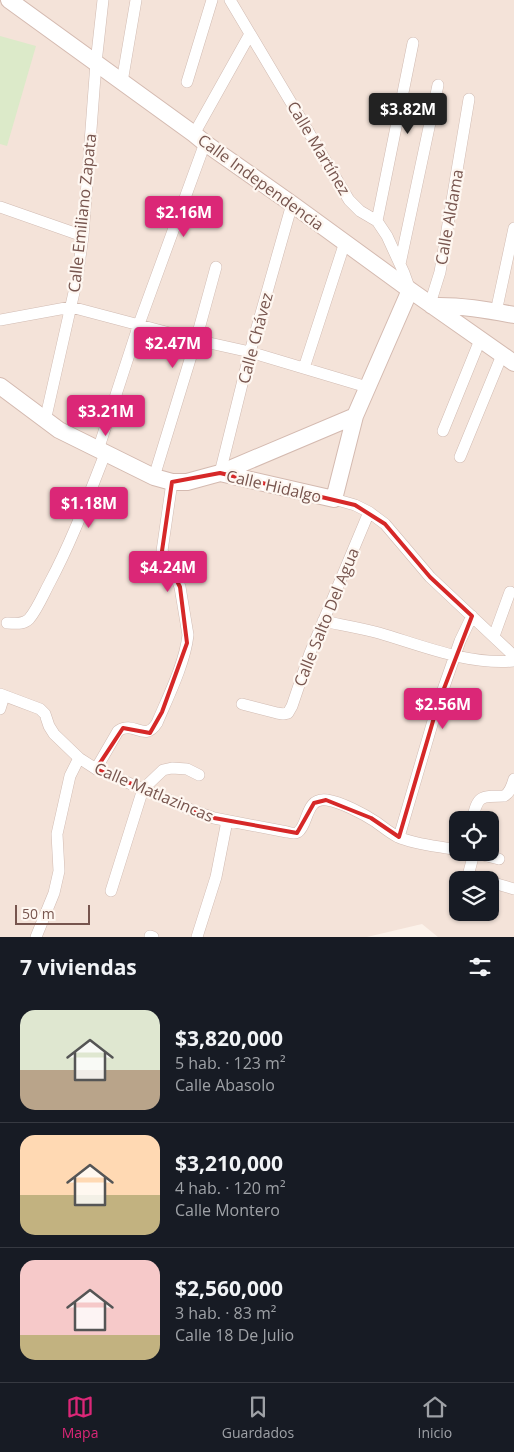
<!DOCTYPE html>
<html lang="es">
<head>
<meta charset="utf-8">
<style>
  body { margin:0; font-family:"Open Sans",sans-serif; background:#242831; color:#f1f3f6; height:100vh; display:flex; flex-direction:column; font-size:19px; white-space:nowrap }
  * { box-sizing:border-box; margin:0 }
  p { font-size:16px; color:#9ea1a6 }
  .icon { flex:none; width:28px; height:28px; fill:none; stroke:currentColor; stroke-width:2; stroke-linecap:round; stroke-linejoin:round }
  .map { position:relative; height:937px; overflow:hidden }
  .details { display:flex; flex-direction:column; background:#171b24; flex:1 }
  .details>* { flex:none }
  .fabs { position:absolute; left:449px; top:811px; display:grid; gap:10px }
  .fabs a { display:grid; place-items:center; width:50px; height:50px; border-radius:10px; background:#171b24; box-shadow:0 1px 4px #0004; font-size:25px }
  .scale { position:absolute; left:15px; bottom:12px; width:75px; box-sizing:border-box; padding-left:5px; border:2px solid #77554e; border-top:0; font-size:14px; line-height:18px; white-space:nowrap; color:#77554e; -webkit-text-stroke:4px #fef7f1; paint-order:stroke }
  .price { position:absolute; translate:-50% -42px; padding:0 11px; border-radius:5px; background:#db2777; color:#fff; font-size:16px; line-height:32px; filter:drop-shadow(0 1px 2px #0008) }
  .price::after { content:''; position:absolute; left:50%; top:30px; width:15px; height:11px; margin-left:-8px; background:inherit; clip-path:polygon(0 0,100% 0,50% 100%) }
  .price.current { background:#222; color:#fff }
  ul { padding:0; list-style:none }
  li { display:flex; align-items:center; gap:15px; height:125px; padding:0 20px }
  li+li { border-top:1px solid #363941 }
  li span { display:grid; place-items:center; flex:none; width:140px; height:100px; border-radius:15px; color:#555 }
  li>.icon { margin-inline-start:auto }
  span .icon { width:60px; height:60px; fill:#fffc; stroke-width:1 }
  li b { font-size:21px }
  h2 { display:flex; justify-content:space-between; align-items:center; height:60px; padding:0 20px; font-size:21px }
  .tab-bar { display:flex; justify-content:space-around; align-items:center; height:70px; border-top:1px solid #363941; background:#171b24; font-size:14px; color:#9ea1a6 }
  .tab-bar a { display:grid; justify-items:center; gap:2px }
  .tab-bar .current { color:#db2777 }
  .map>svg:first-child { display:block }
</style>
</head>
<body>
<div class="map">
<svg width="514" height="937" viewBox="0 0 514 937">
  <rect width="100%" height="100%" fill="#fcf2ea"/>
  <path fill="#f4e3d9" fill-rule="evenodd" d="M0,0h514v937h-76l-16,-13 -55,13h-367zM458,820h32v32h-32zM458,880h32v32h-32z"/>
  <path fill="#dceac9" d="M0,36l36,10 -29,100 -7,-2z"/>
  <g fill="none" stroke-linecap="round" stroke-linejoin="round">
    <defs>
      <path id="minor" d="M230,0l119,200 11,11 17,10 10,15 17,37 6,17
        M122,82l14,-82
        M187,82l25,-82
        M194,134l56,-100
        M0,207l83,29
        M377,221l36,-178
        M400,264l38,-179
        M430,304l10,-32 29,-173
        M496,312l18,-84
        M0,320l71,-13 125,33 54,12 117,35
        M304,368l41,-126
        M45,421l32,-142 6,-43 13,-173 7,-63
        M443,431l37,-91
        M98,450l41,-126 66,-181
        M460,457l42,-102
        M220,473l30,-121 42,-148
        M154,477l42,-137 20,-73
        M334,499l21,6 14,7 16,12 45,53 84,79
        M323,621c19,4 38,7 56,12 44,13 89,32 135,28
        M7,623c8,0 16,2 22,-4 8,-9 15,-26 21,-37 22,-41 38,-85 55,-128
        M494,636l16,-44
        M0,694l40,15 5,5 4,12 5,8 25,24 17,11 98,42 20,7 73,14c4,1 8,2 11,0 11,-8 7,-35 29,-32 14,2 37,14 49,22 7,5 14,11 22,15 18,8 40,9 60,13
        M242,704l35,9 6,1 5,-1 4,-7 18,-53 59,-141
        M0,709l4,-13
        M96,769l22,-38c17,-11 26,12 39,-8 11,-26 28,-60 31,-88l-8,-48 -3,-8 -15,-28 10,-69
        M472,820c6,-24 7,-24 32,-24 6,-3 8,-10 10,-17
        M399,837l39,-133 22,-63 12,-25
        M471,852l28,7
        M474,853l-5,19c3,5 8,6 14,8
        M490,882l24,7
        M111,891l32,-102 20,-19 9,-2 15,1 12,6
        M150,936l3,1
        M36,937l18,-44 5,-22 -2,-37 13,-58 9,-18
        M197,937l19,-60 11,-56"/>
      <path id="secondary" d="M9,0l185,134 11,9 87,61 118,86 104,73
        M432,306c28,-1 55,4 82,9
        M0,386l59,44 95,47 18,5h15l33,-9 135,-57
        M220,473l114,26 21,-83 55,-126"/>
    </defs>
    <use href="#minor" stroke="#d1bbb2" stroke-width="12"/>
    <use href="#secondary" stroke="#d4bab0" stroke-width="18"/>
    <use href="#minor" stroke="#fff" stroke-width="11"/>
    <use href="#secondary" stroke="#fff" stroke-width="16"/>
  </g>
  <path fill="none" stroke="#d62828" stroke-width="4" stroke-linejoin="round" d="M220,473l135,32 30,19 45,53 42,39 -34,88 -39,133 -28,-19 -45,-18 -12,3 -17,30 -83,-15 -118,-49 27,-41 27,5 12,-21 25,-69 -7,-56 -18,-36 10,-69z"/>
  <g text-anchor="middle" stroke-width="4.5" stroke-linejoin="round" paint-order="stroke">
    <g font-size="16" fill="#77554e" stroke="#fef7f1">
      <text transform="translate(319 148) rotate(59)" y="6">Calle Martínez</text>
      <text transform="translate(261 182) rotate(36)" y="6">Calle Independencia</text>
      <text transform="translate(82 213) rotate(-84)" y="6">Calle Emiliano Zapata</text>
      <text transform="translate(449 217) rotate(-80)" y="6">Calle Aldama</text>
      <text transform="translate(255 338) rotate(-75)" y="6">Calle Chávez</text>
      <text transform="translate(274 486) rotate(13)" y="6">Calle Hidalgo</text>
      <text transform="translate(326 617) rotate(-68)" y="6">Calle Salto Del Agua</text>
      <text transform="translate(154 792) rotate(23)" y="6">Calle Matlazincas</text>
    </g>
  </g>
</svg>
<div class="fabs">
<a><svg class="icon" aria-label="locate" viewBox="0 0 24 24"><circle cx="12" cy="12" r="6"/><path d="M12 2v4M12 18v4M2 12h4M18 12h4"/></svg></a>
<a><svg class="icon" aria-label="layers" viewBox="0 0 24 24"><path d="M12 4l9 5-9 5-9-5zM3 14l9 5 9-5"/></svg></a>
</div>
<div class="scale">50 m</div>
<b class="price current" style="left:408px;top:135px">$3.82M</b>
<b class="price" style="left:184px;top:238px">$2.16M</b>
<b class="price" style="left:173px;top:369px">$2.47M</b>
<b class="price" style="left:106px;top:437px">$3.21M</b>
<b class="price" style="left:89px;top:529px">$1.18M</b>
<b class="price" style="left:168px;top:593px">$4.24M</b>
<b class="price" style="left:443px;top:730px">$2.56M</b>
</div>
<section class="details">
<h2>7 viviendas<svg class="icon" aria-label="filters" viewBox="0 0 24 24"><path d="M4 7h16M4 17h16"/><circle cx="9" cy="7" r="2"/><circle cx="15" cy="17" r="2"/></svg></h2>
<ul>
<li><span style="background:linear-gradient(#dfe7d0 60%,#b9a48a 0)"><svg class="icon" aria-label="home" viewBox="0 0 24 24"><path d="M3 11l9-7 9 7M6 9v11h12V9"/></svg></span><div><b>$3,820,000</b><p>5 hab. · 123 m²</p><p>Calle Abasolo</p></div></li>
<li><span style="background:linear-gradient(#ffd9b3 60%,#c2b280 0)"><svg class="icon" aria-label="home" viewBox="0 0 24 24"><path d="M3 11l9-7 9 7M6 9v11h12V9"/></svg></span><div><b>$3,210,000</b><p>4 hab. · 120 m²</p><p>Calle Montero</p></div></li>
<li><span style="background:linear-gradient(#f6c9c9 75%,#c2b280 0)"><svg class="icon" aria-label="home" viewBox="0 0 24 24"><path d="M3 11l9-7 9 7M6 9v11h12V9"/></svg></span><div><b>$2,560,000</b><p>3 hab. · 83 m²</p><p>Calle 18 De Julio</p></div></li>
</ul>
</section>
<nav class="tab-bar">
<a class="current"><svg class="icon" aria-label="map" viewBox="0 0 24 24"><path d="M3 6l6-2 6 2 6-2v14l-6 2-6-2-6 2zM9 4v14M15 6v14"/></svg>Mapa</a>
<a><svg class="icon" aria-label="saved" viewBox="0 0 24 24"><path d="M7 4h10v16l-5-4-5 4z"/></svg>Guardados</a>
<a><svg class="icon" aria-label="home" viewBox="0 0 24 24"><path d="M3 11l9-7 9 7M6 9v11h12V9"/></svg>Inicio</a>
</nav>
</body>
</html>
